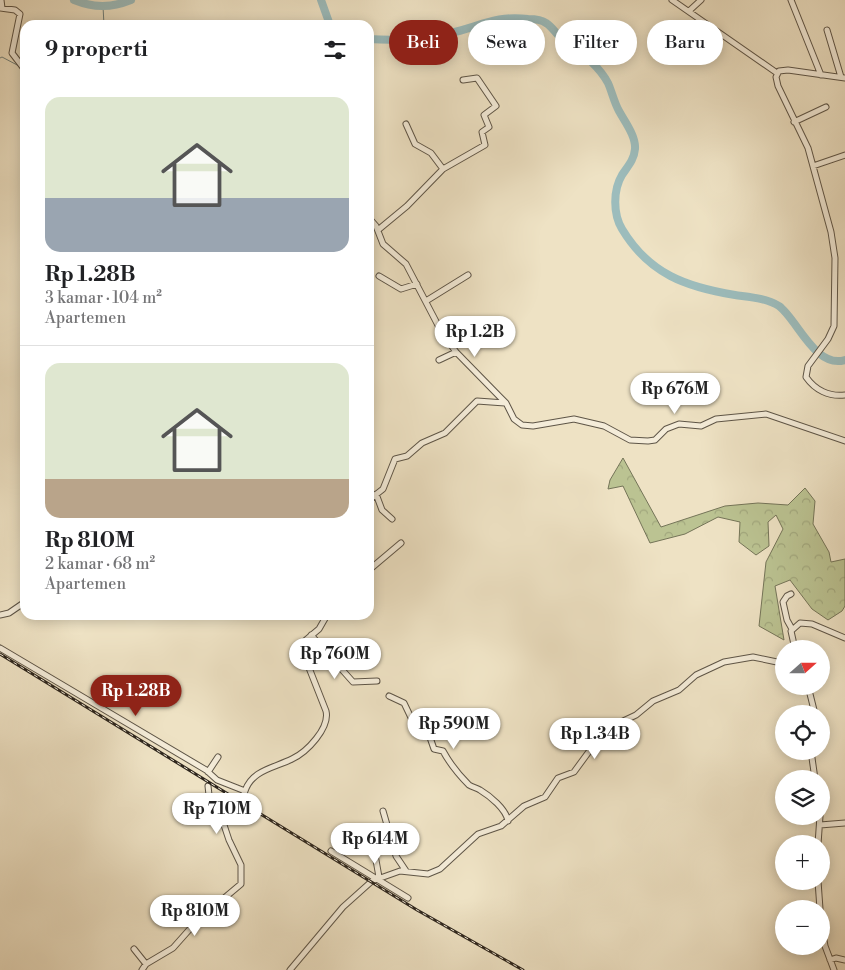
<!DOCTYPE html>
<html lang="id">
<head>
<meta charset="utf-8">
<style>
  body { margin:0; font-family:"Libre Bodoni",serif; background:#f6f6f6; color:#202124; height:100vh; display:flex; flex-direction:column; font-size:19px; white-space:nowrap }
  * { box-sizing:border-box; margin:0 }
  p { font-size:16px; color:#757577 }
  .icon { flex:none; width:28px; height:28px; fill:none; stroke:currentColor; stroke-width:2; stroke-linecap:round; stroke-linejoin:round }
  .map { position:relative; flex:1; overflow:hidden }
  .side { position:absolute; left:20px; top:20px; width:354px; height:600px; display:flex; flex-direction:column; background:#fff; border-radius:15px; box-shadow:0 2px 12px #0003 }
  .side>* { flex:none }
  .top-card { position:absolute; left:389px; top:20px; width:381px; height:45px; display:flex; gap:10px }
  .needle { width:32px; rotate:69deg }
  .fabs { position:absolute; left:775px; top:640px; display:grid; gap:10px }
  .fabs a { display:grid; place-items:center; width:55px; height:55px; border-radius:50%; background:#fff; box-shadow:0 2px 12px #0003; font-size:25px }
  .price { position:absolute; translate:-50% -42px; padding:0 11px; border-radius:18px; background:#fff; color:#222; font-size:16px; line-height:32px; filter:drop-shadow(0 1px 2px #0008) }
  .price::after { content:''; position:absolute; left:50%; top:30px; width:15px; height:11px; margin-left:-8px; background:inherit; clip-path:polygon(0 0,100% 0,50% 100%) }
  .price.active { background:#8f2418; color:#fff }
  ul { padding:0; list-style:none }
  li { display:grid; align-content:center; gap:10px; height:265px; padding:0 25px }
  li+li { border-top:1px solid #e0e0e0 }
  li span { display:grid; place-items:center; height:155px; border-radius:15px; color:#555 }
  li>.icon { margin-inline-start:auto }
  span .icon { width:90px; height:90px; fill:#fffc; stroke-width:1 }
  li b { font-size:21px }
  h2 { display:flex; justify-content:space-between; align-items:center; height:60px; padding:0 25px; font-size:21px }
  .chip { padding:0 18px; border-radius:22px; background:#fff; box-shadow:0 2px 12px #0003; font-size:18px; line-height:45px }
  .chip.active { background:#8f2418; color:#fff }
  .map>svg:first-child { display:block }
</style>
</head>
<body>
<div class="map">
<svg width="845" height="970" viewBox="0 0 845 970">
  <defs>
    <pattern id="forest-crowns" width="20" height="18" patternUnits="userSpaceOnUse" patternTransform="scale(1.25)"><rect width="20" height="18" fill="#bbc392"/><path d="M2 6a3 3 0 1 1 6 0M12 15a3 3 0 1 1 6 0" fill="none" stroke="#a1a77d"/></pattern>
  </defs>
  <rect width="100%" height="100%" fill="#eee2c4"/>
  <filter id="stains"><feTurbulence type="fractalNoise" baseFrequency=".004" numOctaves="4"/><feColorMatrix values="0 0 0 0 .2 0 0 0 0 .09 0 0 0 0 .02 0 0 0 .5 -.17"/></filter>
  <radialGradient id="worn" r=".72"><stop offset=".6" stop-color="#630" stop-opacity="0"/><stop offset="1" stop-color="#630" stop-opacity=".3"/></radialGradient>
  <path fill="url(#forest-crowns)" stroke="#747458" d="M623,458l38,69 64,-21 33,-3 30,2 17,-17 10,13 -2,23 16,28 2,10 14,-3v47l-3,5 -14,9 -16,-11 -22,-29 -15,6 9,54 -25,-14 7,-64 17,-33 -7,-14 -8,7 1,24 -13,9 -17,-13 1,-20 -22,-5 -33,17 -35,9 -27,-57 -15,3 2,-9z"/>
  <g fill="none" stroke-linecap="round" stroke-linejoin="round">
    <path stroke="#70807c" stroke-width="1" d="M103,6l1,19
      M0,58l2,-1 17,9"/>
    <path stroke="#9cbcbc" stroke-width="8" d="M74,0c20,8 37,8 57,0
      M321,0l9,25
      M369,39c27,2 56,0 82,-6 30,-7 45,-18 77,-14 5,0 14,1 18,4 5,3 9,9 13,13 18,15 38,26 49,47 4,9 6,19 11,28 6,11 17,25 16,38 -1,11 -7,17 -13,26 -9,15 -9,39 0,54 27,45 64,58 113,66 14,2 32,3 44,11 18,13 36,63 66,54"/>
    <defs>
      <path id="minor" d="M1,0l1,8
        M672,0l105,73
        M791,0l30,75
        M0,8l15,2 5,4 -8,39 13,17
        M689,11l12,-11
        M827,30l14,47
        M845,78l-57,-8 -9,1 -3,6 2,9 30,62 23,84 4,26 -1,68 -6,13 -20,27 -2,11c9,13 23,20 39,18
        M794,122l32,-15
        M406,124l9,20 16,9 12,16
        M813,166l32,-11
        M369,218l7,8 7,18 23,20 35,67 15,21 42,43 8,8 8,16 8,6 11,1 41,-7 30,7 26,14 18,1 7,-1 11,-11 13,-5 22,2 15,-7 50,-5 79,27
        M378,230l29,-24 36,-37 42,-24 -3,-13 7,-5 -5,-12 12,-9 -19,-28 -14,2
        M379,276l22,13 16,-5
        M426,301l42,-26
        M439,360l17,-8
        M376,494l6,16 10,9
        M369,500l14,-11 12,-30 12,-3 15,-13 23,-10 32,-32 28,2
        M369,570l32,-27
        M791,594l-4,2 -4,6 4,18 5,9
        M0,615l9,-2 16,-11
        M311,635l42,47 24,-1
        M0,648l206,122 11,10 28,11c7,-21 29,-23 47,-32 15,-7 38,-31 34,-48l-26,-66 19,-16 8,-14
        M795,649l-4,-18 9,-8 12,1 33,14
        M808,686l7,28
        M389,696l15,7 11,23h11l8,23 9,2c7,13 15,23 26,34 3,2 8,3 11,5 10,6 26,19 28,31
        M811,751l4,28
        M208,772l10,-15
        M383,811l13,45 10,15
        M221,817l20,-14 4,-12
        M820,825l25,-2
        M371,840l3,9 18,-4
        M818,844l2,-28
        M374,849l5,28
        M331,851l77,47
        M818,881l2,28
        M821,922l4,24 9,24
        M134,949l12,15
        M830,960l6,-2 9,2
        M142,970l4,-6 27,-16 24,-27 44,-37v-19l-12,-25 -9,-27 -11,-18 -1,-9
        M290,970l53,-63 29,-26 28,-10 28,3 12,-5 38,-35 23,-8 23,-20 21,-9 13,-19 16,-6 22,-30 23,-19 17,-8 17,-14 26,-11 17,-15 28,-13 29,-5 24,5 7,-1"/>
    </defs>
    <use href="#minor" stroke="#5e5547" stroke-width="7"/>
    <use href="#minor" stroke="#f4ecd9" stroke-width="5"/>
    <defs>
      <path id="rail" d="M0,654l417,256 106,60"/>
    </defs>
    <use href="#rail" stroke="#2e261d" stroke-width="3"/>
    <use href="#rail" stroke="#f4ecd9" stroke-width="1" stroke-dasharray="4" stroke-linecap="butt"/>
  </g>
  <rect width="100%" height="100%" filter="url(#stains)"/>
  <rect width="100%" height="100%" fill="url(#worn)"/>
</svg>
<div class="fabs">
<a><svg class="needle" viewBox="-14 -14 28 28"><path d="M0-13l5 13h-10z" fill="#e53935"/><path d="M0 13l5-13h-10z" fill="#757577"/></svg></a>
<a><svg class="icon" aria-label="locate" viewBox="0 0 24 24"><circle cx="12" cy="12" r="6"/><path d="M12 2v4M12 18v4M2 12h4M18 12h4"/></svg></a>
<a><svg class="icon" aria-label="layers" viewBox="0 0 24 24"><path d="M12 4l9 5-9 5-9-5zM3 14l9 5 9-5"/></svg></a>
<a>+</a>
<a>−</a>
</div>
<b class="price" style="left:475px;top:358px">Rp 1.2B</b>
<b class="price" style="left:675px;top:415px">Rp 676M</b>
<b class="price" style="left:335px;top:680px">Rp 760M</b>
<b class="price active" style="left:136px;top:717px">Rp 1.28B</b>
<b class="price" style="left:454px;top:750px">Rp 590M</b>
<b class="price" style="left:595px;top:760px">Rp 1.34B</b>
<b class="price" style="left:217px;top:835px">Rp 710M</b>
<b class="price" style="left:375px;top:865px">Rp 614M</b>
<b class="price" style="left:195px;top:937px">Rp 810M</b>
<div class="top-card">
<a class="chip active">Beli</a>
<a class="chip">Sewa</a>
<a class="chip">Filter</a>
<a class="chip">Baru</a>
</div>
<section class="side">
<h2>9 properti<svg class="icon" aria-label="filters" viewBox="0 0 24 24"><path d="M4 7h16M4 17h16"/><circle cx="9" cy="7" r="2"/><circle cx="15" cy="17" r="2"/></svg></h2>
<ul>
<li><span style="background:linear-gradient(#dfe7d0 65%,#9aa5b1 0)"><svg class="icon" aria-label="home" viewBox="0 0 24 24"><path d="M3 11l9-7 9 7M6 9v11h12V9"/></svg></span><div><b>Rp 1.28B</b><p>3 kamar · 104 m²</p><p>Apartemen</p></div></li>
<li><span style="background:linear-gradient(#dfe7d0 75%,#b9a48a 0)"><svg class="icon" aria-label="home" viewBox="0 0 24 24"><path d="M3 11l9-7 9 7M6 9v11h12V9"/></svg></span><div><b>Rp 810M</b><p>2 kamar · 68 m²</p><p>Apartemen</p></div></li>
</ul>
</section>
</div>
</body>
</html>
